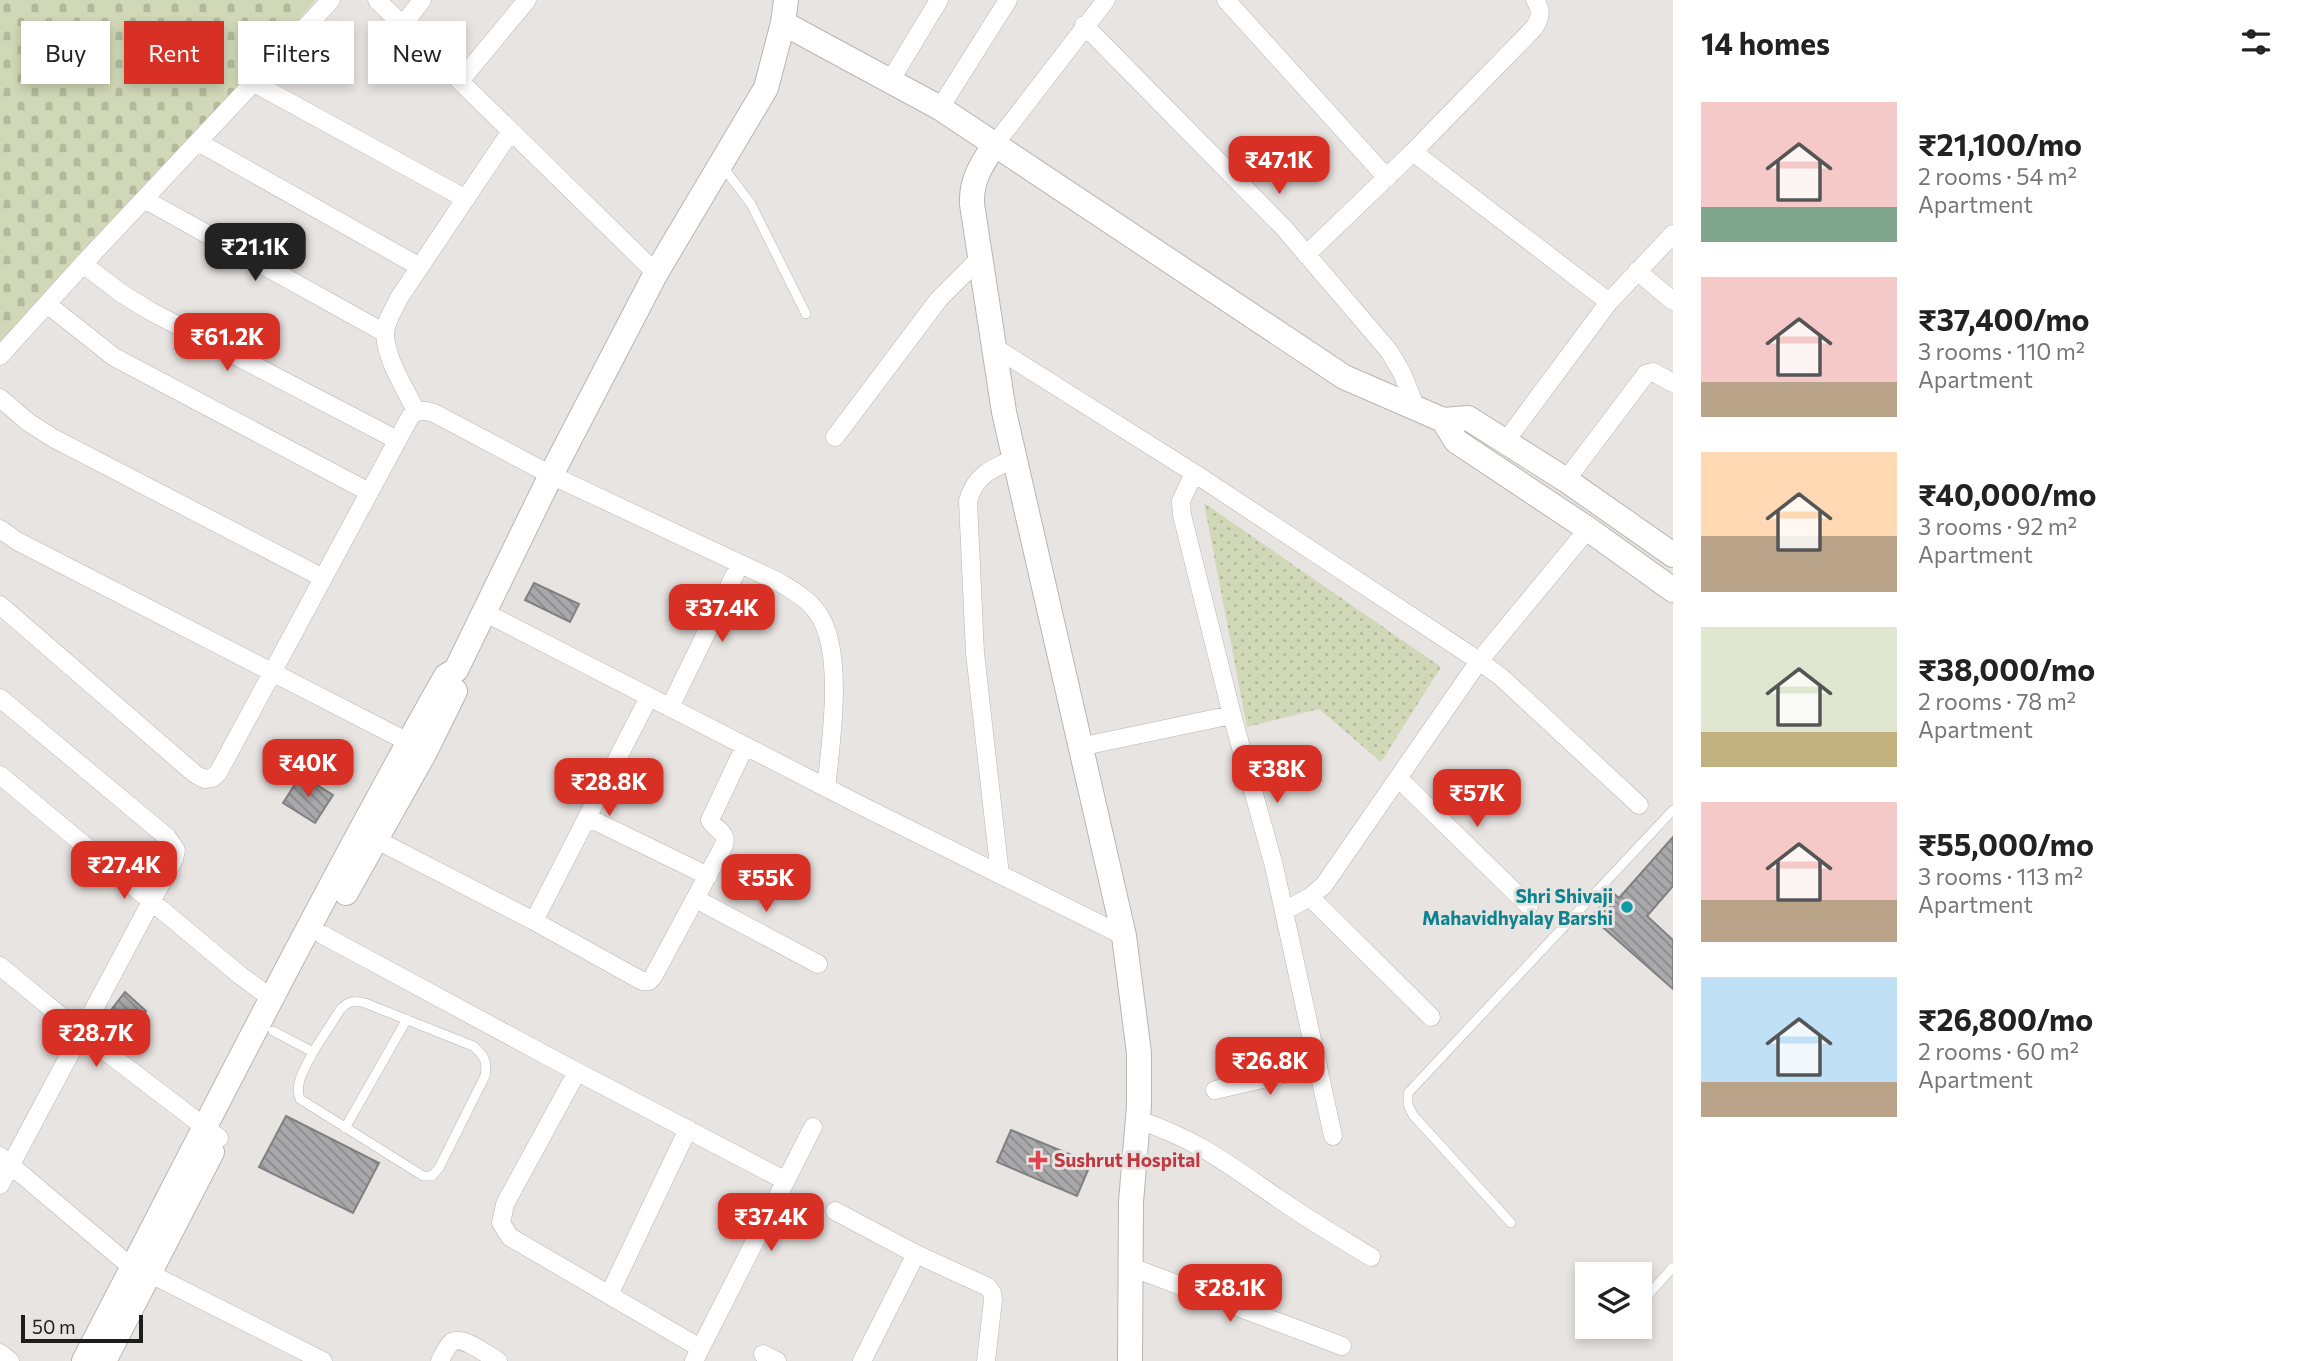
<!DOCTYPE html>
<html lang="en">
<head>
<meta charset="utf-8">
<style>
  body { margin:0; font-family:Commissioner,sans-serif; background:#f2f2f2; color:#222; height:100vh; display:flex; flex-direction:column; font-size:26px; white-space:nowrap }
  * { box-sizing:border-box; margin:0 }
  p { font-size:23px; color:#767676 }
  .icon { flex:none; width:38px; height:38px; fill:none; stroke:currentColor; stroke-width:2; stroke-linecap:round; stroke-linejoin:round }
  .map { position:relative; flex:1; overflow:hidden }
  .sheet { display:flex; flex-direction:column; background:#fff; width:630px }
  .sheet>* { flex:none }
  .guide { position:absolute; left:21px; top:21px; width:665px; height:63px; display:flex; gap:14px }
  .fabs { position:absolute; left:1575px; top:1262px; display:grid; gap:14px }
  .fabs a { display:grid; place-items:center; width:77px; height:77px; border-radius:0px; background:#fff; box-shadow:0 4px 10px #0003; font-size:35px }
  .scale { position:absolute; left:21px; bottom:18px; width:122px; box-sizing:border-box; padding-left:7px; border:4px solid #1e1d1c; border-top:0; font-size:19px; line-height:24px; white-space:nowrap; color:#1e1d1c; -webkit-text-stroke:5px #e8e4e2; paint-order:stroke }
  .price { position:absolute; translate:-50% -60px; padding:0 16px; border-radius:14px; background:#d93025; color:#fff; font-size:23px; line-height:46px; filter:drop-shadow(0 2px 4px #0008) }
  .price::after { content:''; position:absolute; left:50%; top:42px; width:21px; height:16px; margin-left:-10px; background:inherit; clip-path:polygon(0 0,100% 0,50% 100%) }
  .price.on { background:#222; color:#fff }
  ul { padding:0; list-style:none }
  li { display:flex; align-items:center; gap:21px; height:175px; padding:0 28px }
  li span { display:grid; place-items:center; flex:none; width:196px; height:140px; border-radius:0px; color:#555 }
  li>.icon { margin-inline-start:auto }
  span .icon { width:84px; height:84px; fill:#fffc; stroke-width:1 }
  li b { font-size:30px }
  h2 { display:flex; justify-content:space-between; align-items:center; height:84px; padding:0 28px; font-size:30px }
  .chip { padding:0 24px; border-radius:0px; background:#fff; box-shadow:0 4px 10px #0003; font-size:24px; line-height:63px }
  .chip.on { background:#d93025; color:#fff }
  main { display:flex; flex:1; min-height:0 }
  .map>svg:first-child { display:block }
</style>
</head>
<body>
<main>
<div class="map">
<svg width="1673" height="1361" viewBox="0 0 1673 1361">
  <defs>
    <pattern id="cemetery-stones" width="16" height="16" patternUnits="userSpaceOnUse" patternTransform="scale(1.75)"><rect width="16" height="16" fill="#d1d8b7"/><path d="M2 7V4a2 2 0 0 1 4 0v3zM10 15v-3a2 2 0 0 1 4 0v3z" fill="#b3b99d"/></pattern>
    <pattern id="park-dots" width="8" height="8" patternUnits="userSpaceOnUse" patternTransform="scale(1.75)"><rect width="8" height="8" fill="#d1d8b7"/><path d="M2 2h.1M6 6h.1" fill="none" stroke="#b3b99d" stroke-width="1.8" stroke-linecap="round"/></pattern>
    <pattern id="building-back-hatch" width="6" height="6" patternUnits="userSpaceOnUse" patternTransform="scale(1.75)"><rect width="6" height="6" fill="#a9a9ac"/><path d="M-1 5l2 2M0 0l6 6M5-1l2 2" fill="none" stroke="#89898b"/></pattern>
  </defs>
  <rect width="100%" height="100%" fill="#e8e4e2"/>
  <path fill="url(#cemetery-stones)" d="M0,0h316l-316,349z"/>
  <path fill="url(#park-dots)" d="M1204,503l237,164 -60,95 -62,-53 -72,18z"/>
  <path fill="url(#building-back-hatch)" stroke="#808083" stroke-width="2" d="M534,583l45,21 -9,18 -45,-22z
    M630,762l28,14 -9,14 -27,-14z
    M301,775l32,20 -18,28 -32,-20z
    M1673,837v49l-26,30 26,24v49l-82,-72 22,-24 6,5z
    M125,992l21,19 -14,17 -21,-18z
    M286,1116l93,47 -26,50 -94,-46z
    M1011,1130l80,33 -14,33 -80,-34z"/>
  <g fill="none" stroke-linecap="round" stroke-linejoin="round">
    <defs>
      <path id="lane" d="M723,167l28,37 55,110
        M273,1031l40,21 27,-42c8,-9 14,-10 25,-7l108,43c11,9 15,16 12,30l-46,92 -7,8h-9l-123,-77c-6,-17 6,-32 13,-47
        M345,1128l62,-109
        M1511,1223l-98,-108 -5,-10v-12l265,-283
        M1640,1304l33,-37"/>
      <path id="street" d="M377,0l279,273
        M1226,0l161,178
        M403,25l19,-25
        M1084,25l200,203 105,123 13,22 14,35
        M460,81l67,-81
        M890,81l49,-81
        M254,83l212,116
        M940,108l68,-108
        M198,142l222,125
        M995,144l111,-144
        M1413,152l196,150
        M144,199l241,134
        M1306,255l107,-103 121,-124c7,-11 8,-17 1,-28
        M83,264l38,29 29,18 247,129
        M1637,271l36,30
        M47,304l67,53 255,135
        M994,347l200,126 285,188 22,16 138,128
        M0,356l83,-92 248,-264
        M0,398l28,24 25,16 270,140
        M416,411c-11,-23 -30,-51 -31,-77 0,-12 9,-25 14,-36l112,-167
        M835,437l104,-138 41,-41
        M1505,442l104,-140 64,-68
        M1194,473l-13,28 1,14 50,200 42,151 59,270
        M1566,480l80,-106 7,-2 20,11
        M0,529l17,12 391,201
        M0,605l195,169 9,5 8,-1 6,-5 192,-356c8,-8 14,-7 24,-4l117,62 228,107c13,8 29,17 38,30 28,37 14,131 9,176
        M484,612l378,194 262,130
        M0,698l167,139 9,13 -2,9 -174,326
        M670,707l70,-143
        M1079,747l153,-32
        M0,775l241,201 30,22
        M1398,778l131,128
        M587,817l121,59
        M377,840l157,81 108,60h7l4,-4 71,-132c4,-13 -9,-15 -14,-25l35,-74
        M1000,875l-25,-222 -7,-152c7,-26 24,-33 47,-42
        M1310,897l121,120
        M696,899l122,65
        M1284,911l26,-14 14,-12 155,-224 109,-132
        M534,921l115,-224
        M323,935l228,123 235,123
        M0,966l80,66 139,106
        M577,1072l-72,132 -4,19 9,14 190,111
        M1215,1090l103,-24
        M1138,1120c59,19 91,45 141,79 30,21 61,39 92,58
        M0,1156l123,104 200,101
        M835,1211l81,43 72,33 4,6 1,7 -7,61
        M1131,1267l211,79
        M609,1295l79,-166
        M0,1353l10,8
        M763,1354l14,7
        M440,1361c3,-6 7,-15 12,-19 10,-7 37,14 46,19
        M694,1361l119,-234
        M862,1361l54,-107"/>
      <path id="secondary" d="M783,23l157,85 404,269 99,43 25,-2 98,62 107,75
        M995,144c-13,20 -24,35 -23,60l32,208 120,524 15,117v53l-8,96 -1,159
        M1443,420l13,21 132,88 85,61
        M346,893l79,-141 30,-61
        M84,1361c119,-229 235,-461 362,-685l10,-6 95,-195 105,-202 110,-185 17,-65 3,-23
        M104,1361l108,-209"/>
    </defs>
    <use href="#lane" stroke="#b8b5b3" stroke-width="10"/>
    <use href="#street" stroke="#b8b5b3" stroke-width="19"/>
    <use href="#secondary" stroke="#b8b5b3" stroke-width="26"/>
    <use href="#lane" stroke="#fff" stroke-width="9"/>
    <use href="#street" stroke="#fff" stroke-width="18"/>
    <use href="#secondary" stroke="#fff" stroke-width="24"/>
  </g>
  <circle fill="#0f9aa8" stroke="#e8e4e2" stroke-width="2.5" cx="1627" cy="907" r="7"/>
  <path fill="#e0444e" stroke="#e8e4e2" stroke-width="2.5" d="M1034.5 1149.5h7v7h7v7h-7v7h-7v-7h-7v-7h7z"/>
  <g text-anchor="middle" stroke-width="6" stroke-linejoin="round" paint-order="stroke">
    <g font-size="19" font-weight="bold" fill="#0d838f" stroke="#e8e4e2" text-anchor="end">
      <text x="1613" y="903">Shri Shivaji<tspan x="1613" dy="22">Mahavidhyalay Barshi</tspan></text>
    </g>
    <g font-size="19" font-weight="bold" fill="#be3a42" stroke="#e8e4e2" text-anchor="start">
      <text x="1054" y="1167">Sushrut Hospital</text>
    </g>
  </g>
</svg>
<div class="fabs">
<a><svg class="icon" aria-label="layers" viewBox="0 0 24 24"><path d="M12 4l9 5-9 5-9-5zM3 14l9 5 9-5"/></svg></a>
</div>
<div class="scale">50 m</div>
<b class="price" style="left:1279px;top:196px">₹47.1K</b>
<b class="price on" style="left:255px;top:283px">₹21.1K</b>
<b class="price" style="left:227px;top:373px">₹61.2K</b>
<b class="price" style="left:722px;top:644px">₹37.4K</b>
<b class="price" style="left:308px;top:799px">₹40K</b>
<b class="price" style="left:1277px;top:805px">₹38K</b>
<b class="price" style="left:609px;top:818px">₹28.8K</b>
<b class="price" style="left:1477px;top:829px">₹57K</b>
<b class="price" style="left:124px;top:901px">₹27.4K</b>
<b class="price" style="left:766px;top:914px">₹55K</b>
<b class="price" style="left:96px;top:1069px">₹28.7K</b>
<b class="price" style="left:1270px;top:1097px">₹26.8K</b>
<b class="price" style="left:771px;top:1253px">₹37.4K</b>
<b class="price" style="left:1230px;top:1324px">₹28.1K</b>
<div class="guide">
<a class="chip">Buy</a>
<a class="chip on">Rent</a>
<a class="chip">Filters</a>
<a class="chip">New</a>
</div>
</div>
<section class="sheet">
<h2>14 homes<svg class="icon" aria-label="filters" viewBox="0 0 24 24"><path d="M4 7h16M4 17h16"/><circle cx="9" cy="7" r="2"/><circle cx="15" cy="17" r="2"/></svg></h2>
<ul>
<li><span style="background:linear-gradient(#f6c9c9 75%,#7fa58c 0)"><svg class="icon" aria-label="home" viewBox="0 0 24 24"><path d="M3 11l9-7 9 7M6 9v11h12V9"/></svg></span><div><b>₹21,100/mo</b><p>2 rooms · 54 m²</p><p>Apartment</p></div></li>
<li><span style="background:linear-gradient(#f6c9c9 75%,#b9a48a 0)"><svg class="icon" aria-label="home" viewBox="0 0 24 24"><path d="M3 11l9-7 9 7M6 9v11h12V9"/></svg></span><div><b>₹37,400/mo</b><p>3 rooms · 110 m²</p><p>Apartment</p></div></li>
<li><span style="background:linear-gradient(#ffd9b3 60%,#b9a48a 0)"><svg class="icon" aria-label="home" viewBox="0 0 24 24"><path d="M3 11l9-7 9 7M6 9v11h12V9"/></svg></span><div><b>₹40,000/mo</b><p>3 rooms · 92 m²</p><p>Apartment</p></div></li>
<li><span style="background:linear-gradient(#dfe7d0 75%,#c2b280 0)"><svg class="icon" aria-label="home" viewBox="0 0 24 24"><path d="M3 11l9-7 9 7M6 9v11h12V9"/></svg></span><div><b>₹38,000/mo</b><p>2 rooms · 78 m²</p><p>Apartment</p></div></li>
<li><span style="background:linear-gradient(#f6c9c9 70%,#b9a48a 0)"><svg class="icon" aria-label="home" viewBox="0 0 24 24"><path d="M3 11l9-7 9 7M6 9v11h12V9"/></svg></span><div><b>₹55,000/mo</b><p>3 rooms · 113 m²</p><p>Apartment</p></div></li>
<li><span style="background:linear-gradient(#bfe0f5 75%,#b9a48a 0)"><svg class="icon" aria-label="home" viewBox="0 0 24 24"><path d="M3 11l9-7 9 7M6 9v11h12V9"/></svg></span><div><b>₹26,800/mo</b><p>2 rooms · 60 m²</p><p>Apartment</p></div></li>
</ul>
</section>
</main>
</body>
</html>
